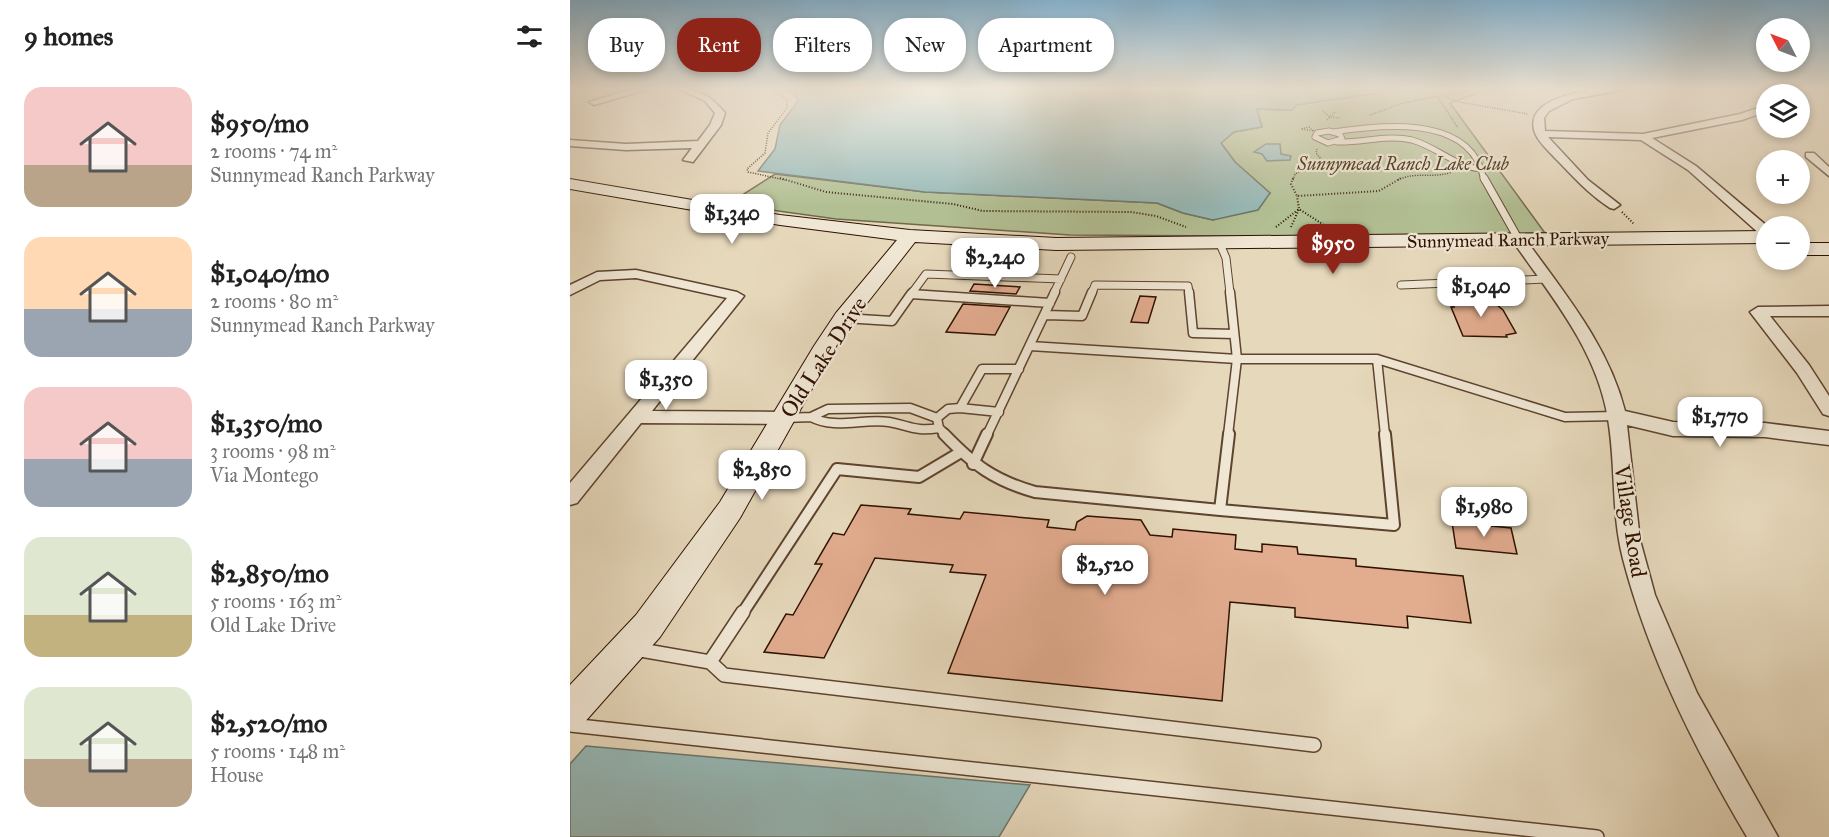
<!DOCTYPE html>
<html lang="en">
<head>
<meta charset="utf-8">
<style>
  body { margin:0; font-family:"IM FELL Great Primer",serif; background:#f6f6f6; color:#222; height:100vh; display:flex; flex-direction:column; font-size:22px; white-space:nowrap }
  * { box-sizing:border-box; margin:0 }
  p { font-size:20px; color:#767676 }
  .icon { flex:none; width:33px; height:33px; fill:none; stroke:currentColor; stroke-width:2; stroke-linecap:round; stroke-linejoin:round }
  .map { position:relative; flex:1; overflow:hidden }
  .drawer { display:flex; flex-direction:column; background:#fff; width:570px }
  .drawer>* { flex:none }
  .hud { position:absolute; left:18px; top:18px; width:570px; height:54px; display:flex; gap:12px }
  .needle { width:39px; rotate:312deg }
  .controls { position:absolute; left:1186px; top:18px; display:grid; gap:12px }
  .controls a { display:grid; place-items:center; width:54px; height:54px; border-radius:50%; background:#fff; box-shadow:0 3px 9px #0003; font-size:30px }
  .price { position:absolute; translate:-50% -51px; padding:0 14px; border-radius:12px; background:#fff; color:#222; font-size:20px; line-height:39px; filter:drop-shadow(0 2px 3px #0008) }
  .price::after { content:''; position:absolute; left:50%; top:36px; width:18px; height:14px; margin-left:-9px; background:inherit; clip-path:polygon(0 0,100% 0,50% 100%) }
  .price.active { background:#8f2418; color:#fff }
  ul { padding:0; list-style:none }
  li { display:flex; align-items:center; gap:18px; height:150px; padding:0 24px }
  li span { display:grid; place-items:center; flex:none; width:168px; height:120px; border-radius:18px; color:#555 }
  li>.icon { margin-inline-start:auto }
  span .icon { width:72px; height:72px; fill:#fffc; stroke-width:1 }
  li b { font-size:26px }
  h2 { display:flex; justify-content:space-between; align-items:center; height:72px; padding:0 24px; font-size:26px }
  .tag { padding:0 21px; border-radius:24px; background:#fff; box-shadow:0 3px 9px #0003; font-size:21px; line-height:54px }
  .tag.active { background:#8f2418; color:#fff }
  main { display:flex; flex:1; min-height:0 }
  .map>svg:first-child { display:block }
</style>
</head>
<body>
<main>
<section class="drawer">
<h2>9 homes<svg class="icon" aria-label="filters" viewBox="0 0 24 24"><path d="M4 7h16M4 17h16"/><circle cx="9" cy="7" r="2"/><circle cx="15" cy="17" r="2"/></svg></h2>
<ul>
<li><span style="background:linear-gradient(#f6c9c9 65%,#b9a48a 0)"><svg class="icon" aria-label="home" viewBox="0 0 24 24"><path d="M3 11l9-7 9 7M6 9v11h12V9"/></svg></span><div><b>$950/mo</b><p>2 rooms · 74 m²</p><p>Sunnymead Ranch Parkway</p></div></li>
<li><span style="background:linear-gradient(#ffd9b3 60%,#9aa5b1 0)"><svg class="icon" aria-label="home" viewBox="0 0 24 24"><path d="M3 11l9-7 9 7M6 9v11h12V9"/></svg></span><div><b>$1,040/mo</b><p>2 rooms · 80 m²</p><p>Sunnymead Ranch Parkway</p></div></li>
<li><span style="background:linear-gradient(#f6c9c9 60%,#9aa5b1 0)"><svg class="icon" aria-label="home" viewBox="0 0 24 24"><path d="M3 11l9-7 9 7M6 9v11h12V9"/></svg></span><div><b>$1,350/mo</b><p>3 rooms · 98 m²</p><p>Via Montego</p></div></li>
<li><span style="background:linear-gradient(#dfe7d0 65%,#c2b280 0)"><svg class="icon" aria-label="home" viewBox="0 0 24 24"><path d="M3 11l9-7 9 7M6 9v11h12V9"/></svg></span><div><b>$2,850/mo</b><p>5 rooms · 163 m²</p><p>Old Lake Drive</p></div></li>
<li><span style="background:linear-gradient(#dfe7d0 60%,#b9a48a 0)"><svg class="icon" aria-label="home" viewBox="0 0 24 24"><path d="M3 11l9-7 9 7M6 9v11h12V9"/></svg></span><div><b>$2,520/mo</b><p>5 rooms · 148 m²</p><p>House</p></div></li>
</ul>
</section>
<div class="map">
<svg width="1259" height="837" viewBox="0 0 1259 837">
  <rect width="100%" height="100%" fill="#e6d8bb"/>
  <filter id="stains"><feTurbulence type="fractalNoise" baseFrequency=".00333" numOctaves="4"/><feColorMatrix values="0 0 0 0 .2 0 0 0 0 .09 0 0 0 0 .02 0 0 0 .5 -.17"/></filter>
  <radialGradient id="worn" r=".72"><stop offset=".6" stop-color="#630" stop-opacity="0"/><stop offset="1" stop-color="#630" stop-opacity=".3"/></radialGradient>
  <path fill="#b2bf93" stroke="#71684a" stroke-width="1.5" d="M919,89l-39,14 95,130 -181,4 -294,-2 -234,-16 -108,-15 47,-30 150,18 232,11 26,10 30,7 57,-27 -35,-31 -14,-19 13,-11 28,-5 -6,-18 36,1 4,-5 104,-15z"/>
  <path fill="#97b9b7" stroke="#6e766e" stroke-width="1.5" d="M214,89h672l-57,1 -103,15 -4,5 -35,-1 5,18 -28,5 -13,11 14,19 35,31 -12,17 -45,10 -30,-7 -26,-10 -232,-11 -167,-21 17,-22 5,-24 18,-24 -3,-7z
    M696,144h14l1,10 10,2 -1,4 -23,1 -5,-7 -8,-2z
    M16,746l444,39 -31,52h-429v-73z"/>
  <path fill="#e2ac8f" stroke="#301100" stroke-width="1.5" d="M404,284l46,3 -4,7 -46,-3z
    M570,296l16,1 -8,26 -17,-1z
    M882,297h21l8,1 3,6 13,1 6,5 13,23 -10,2 1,2 -44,-1 -12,-29h3l-2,-4h3z
    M393,304l47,3 -15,28 -49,-3z
    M291,505l50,4 -3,5 52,5 4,-7 85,8 -2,7 28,3 2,-8 10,-6 54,4 9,15 22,2 1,-8 63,6 -1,14 27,3v-8l35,3 1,7 58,5v7l107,10 8,47 -64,-7 1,12 -113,-11v-9l-65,-6 -8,99 -274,-28 38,-98 -36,-3 3,-7 -78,-7 -51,100 -60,-6 22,-38 7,1 29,-51h-7l18,-31 11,2z
    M882,522l59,6 6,26 -61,-6z"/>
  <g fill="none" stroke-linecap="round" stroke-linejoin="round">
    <defs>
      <path id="lane-far4" d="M759,131l11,3 2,5 -14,4 -13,-6 2,-4z
        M763,132c45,-7 129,-17 148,37 -27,-3 -44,-22 -69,-29 -24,-6 -50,3 -75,2
        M911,169l3,11"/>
      <path id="lane-far3" d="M914,178l35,62
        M650,244l6,14 4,35
        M831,285l145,-6
        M342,293l14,-19 135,5
        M484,293l17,-36
        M522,293l3,-8 93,1 1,7"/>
      <path id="lane-far2" d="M343,292l-2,2 139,9
        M619,292l4,41 41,1
        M475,315l37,1 10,-24
        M274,318l48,3 19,-27
        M460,346l207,13h140l8,76
        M807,359l188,58 52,-1
        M340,408l27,10 2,10c-24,4 -28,-2 -50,-6 -26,-4 -54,8 -78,-5l17,-8z
        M390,408l39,4
        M215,418l26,-1
        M367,418l11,-9 12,-1 22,-39h37
        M369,428l7,7
        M417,435l68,-143
        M658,435l9,-76 -7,-67"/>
      <path id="lane-far1" d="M374,434c30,31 49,46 91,58l185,18 9,-76
        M403,464l14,-30
        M650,510l174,15 -9,-91
        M172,614l95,-145 82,8 42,-25"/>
      <path id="lane" d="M65,649l75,13 33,-50
        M140,662l14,13 590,70
        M0,725l1027,112"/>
      <path id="street" d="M63,89h15l-54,16 -5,-3z
        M109,89c20,0 33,8 46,24l-4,12 -28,37 -10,-2 9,-12 -66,2 -56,-4v-6l56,4 72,-3 12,-16 5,-12 -10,-12z
        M1028,89h30l-55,10 -24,12 -5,7 1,13 98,3 97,-20 27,-9v6l-25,9 -90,18 44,28 71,60v11l-5,-1 -74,-66 -47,-30 -93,-3 40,43 32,25 -6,4 -4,-1c-22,-14 -37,-32 -55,-50 -7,-8 -16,-15 -20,-25 -12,-33 43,-41 63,-44z
        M1236,153h8l15,14v9l-23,-19z
        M949,236l5,1c39,55 84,107 101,174l48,11 92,1 64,8v14l-64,-8 -92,-1 -46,-11 13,115 15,55 42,98 81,144h-31c-52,-88 -98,-179 -124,-278 -12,-46 -7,-94 -15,-140 -11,-69 -57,-123 -96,-179z
        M66,270l101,22 7,4 -92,115 131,1 6,2 3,4 -3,4 -6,2 -142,-1 -64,80 -7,2v-22l157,-185 -91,-20 -36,2 -30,15v-10l27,-13z
        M1259,306v10h-59l39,49 20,31v20l-6,-2 -26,-41 -47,-61 8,-5z"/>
      <path id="secondary" d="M0,179l210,36 130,15 146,8 711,-7v12l-711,7 -141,-8 -62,79 -20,30 -93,167 -80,119 -77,87 -13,5v-44l66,-70 84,-113 94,-156 22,-33 61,-73 -117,-15 -210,-36z
        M1230,243h29v12h-29z"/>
    </defs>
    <use href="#lane-far4" stroke="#5e432f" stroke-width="7"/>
    <use href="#lane-far3" stroke="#5e432f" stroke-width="9"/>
    <use href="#lane-far2" stroke="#5e432f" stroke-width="11"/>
    <use href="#lane-far1" stroke="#5e432f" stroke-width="14"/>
    <use href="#lane" stroke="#5e432f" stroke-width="16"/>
    <use href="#street" stroke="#5e432f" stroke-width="3"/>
    <use href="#secondary" stroke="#301100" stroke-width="2"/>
    <path stroke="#301100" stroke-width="1.5" stroke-dasharray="1 1.5" stroke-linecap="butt" d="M200,89l17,10v9l-19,25 -3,20 -18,16 1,3 37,8
      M863,90l25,38
      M1219,94l5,-5
      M876,97l13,5 69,12
      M753,111l7,6 6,-6
      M800,115l33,-12 73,-14
      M757,120l3,-3 10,1
      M739,127l5,4 -13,-2z
      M723,180l2,-6 26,-15 -5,-6 1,-4
      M828,180c17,-9 36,-1 54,-8"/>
    <path stroke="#301100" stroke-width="2" stroke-dasharray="1 2" stroke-linecap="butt" d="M210,178l46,14 127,12 30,7 148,1 25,4 30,11
      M723,178l-2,6 6,12 82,-5 22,-13
      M1052,212l12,12
      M706,227l23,-18 -2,-13
      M721,227l8,-18 25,16"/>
    <use href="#lane-far4" stroke="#efe6d3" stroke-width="5"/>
    <use href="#lane-far3" stroke="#efe6d3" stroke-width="7"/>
    <use href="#lane-far2" stroke="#efe6d3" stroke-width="8"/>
    <use href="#lane-far1" stroke="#efe6d3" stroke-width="10"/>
    <use href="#lane" stroke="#efe6d3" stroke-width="13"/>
    <use href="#street" fill="#efe6d3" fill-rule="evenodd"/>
    <use href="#secondary" fill="#efe6d3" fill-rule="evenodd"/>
  </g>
  <linearGradient id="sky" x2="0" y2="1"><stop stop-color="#87b6d4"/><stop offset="0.43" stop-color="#f4ede0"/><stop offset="1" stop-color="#f4ede0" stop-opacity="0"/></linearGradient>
  <rect width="1259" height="206" fill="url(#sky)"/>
  <g text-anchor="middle" stroke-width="4.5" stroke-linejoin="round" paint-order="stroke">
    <g font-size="18" font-style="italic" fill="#57452c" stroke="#efe6d3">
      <text x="833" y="170">Sunnymead Ranch Lake Club</text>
    </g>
    <g font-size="18" fill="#301100" stroke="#efe6d3">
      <text transform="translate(938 240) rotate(-1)" y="6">Sunnymead Ranch Parkway</text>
    </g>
    <g font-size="22" fill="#301100" stroke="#efe6d3">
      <text transform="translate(253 357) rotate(-57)" y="8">Old Lake Drive</text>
      <text transform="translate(1061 521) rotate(81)" y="8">Village Road</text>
    </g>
  </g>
  <rect width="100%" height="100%" filter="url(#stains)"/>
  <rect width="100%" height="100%" fill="url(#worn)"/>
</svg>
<div class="controls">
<a><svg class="needle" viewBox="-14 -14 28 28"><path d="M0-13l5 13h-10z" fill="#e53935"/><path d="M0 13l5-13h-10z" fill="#767676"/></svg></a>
<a><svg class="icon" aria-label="layers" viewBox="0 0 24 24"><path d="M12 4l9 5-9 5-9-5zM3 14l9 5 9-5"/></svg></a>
<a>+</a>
<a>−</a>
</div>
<b class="price" style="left:162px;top:245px">$1,340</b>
<b class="price active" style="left:763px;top:275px">$950</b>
<b class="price" style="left:425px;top:289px">$2,240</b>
<b class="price" style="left:911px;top:318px">$1,040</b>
<b class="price" style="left:96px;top:411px">$1,350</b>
<b class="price" style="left:1150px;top:448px">$1,770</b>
<b class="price" style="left:192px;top:501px">$2,850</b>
<b class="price" style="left:914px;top:538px">$1,980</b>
<b class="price" style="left:535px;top:596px">$2,520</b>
<div class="hud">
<a class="tag">Buy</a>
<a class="tag active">Rent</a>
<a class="tag">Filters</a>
<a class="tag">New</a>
<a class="tag">Apartment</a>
</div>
</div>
</main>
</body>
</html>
